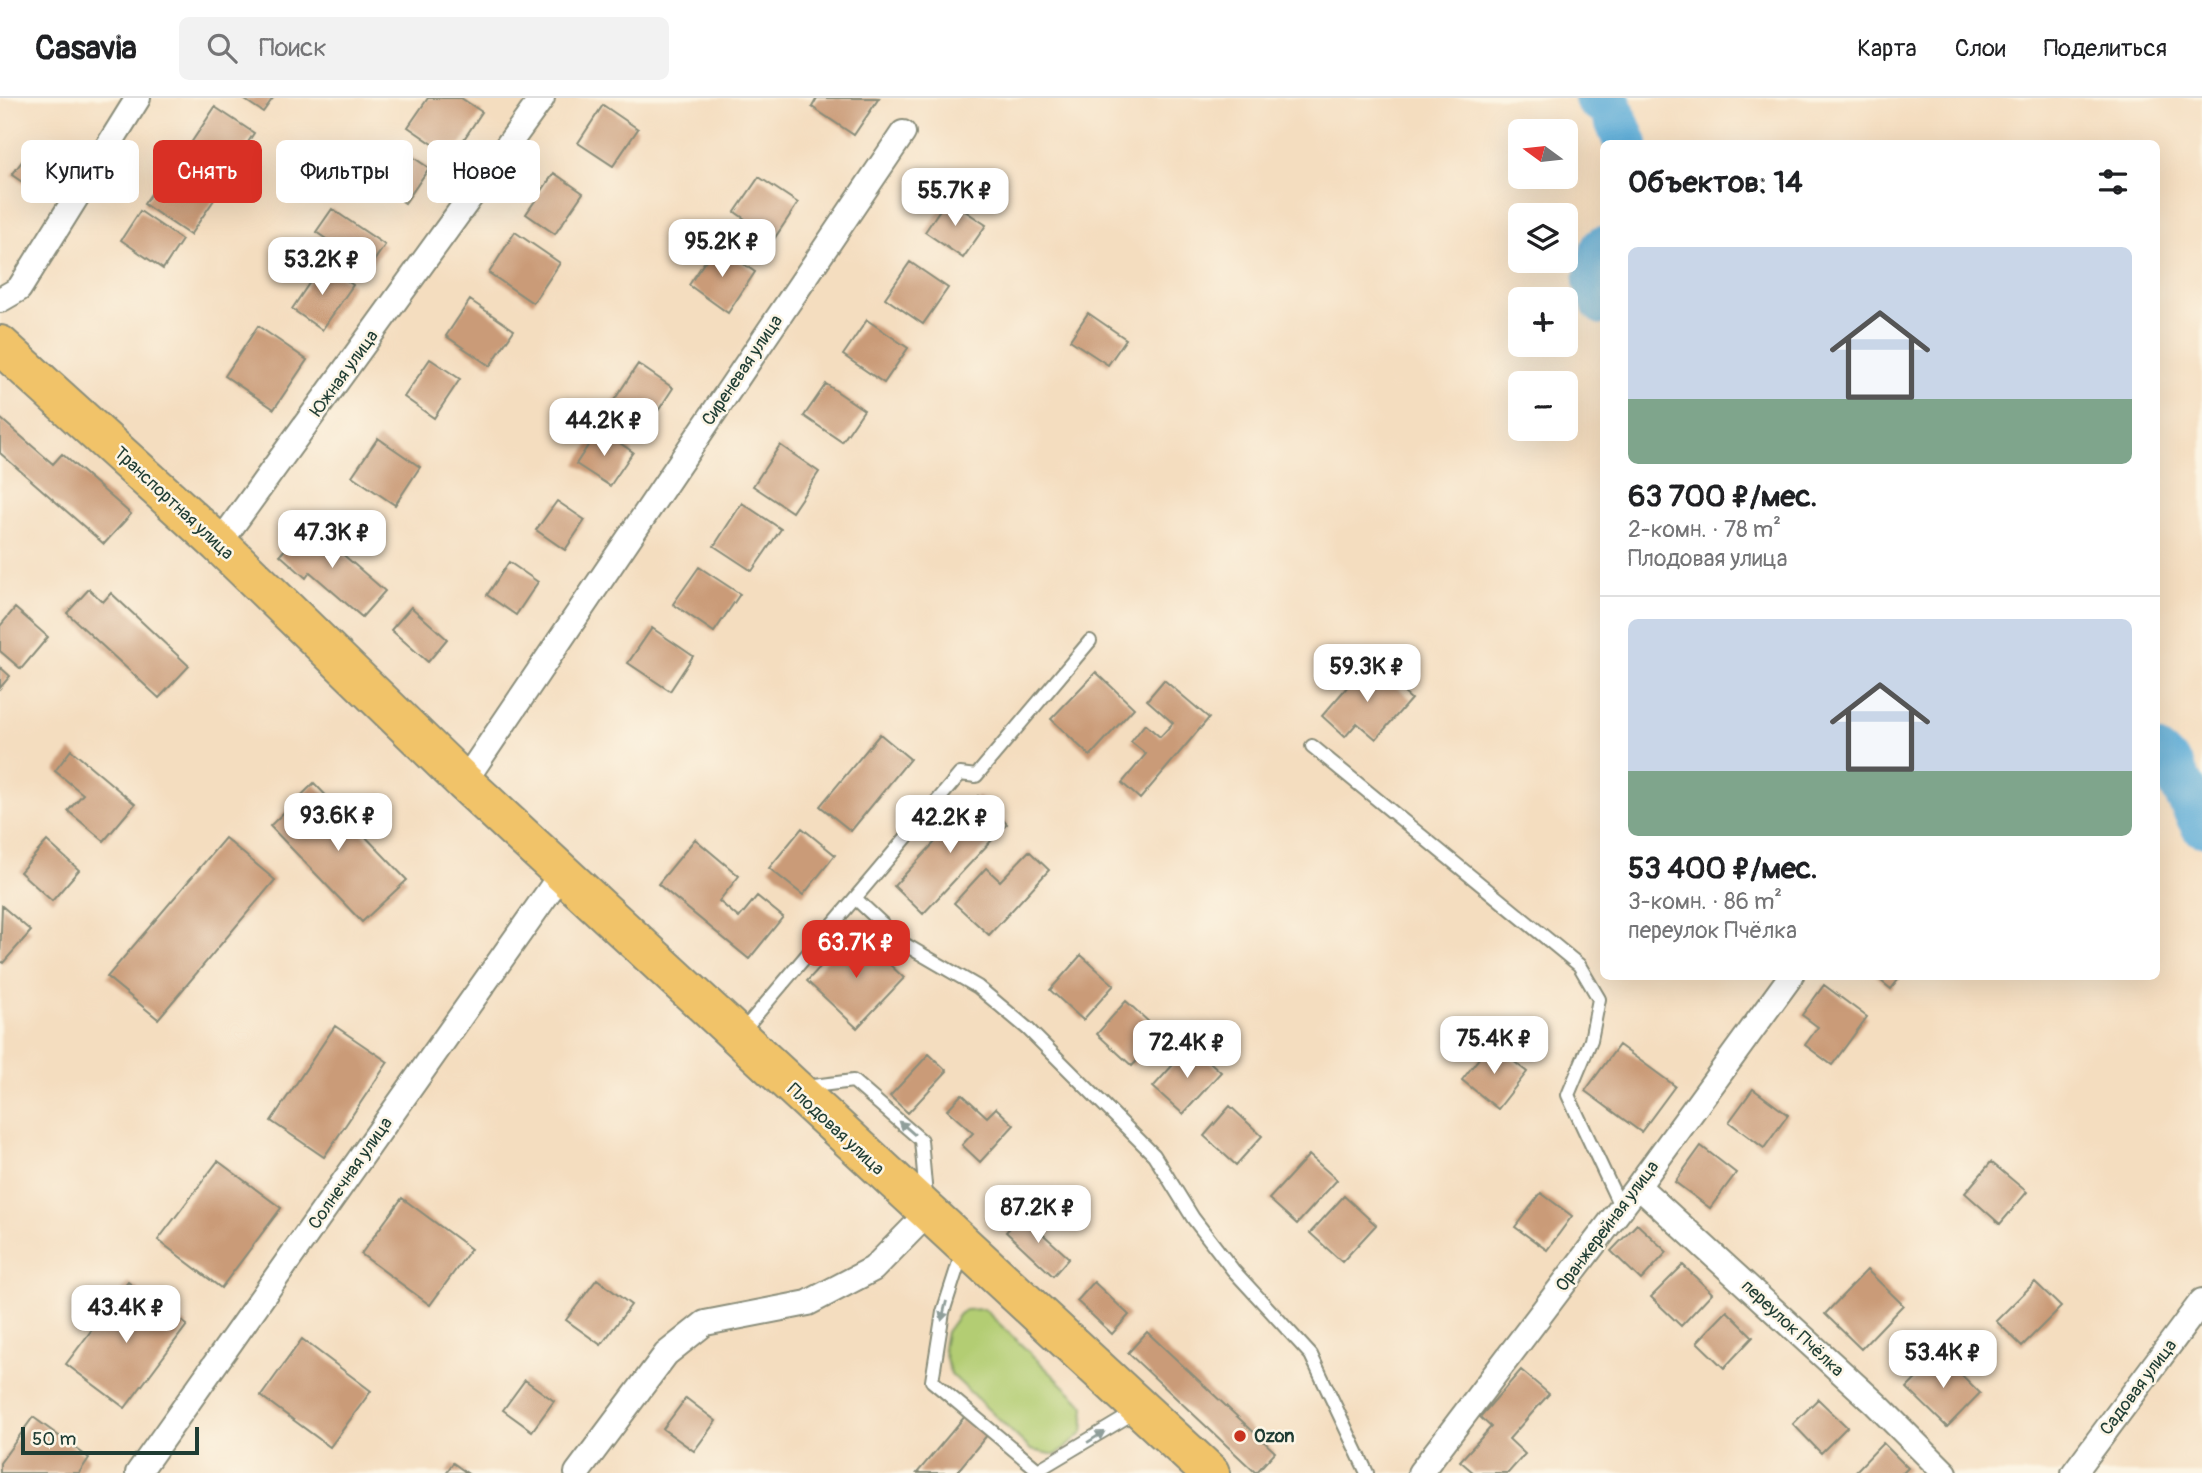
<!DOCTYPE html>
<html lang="ru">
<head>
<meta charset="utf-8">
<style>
  body { margin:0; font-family:Pangolin,sans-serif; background:#f2f2f2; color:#202124; height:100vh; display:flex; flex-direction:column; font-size:26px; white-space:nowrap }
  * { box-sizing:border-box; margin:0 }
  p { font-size:23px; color:#757577 }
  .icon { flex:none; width:38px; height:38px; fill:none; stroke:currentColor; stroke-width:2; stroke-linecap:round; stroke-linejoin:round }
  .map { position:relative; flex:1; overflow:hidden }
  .panel { position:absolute; left:1600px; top:42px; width:560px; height:840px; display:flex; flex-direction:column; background:#fff; border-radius:10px; box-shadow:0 7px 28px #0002 }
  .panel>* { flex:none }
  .hud { position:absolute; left:21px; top:42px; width:665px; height:63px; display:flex; gap:14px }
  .needle { width:46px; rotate:285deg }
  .buttons { position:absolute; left:1508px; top:21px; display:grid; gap:14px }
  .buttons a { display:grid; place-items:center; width:70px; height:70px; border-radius:10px; background:#fff; box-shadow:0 7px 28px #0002; font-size:35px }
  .scale { position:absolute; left:21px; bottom:18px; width:178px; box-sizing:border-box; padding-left:7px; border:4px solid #1f3d34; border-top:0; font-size:19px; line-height:24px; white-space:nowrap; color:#1f3d34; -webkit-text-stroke:5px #fcf5e5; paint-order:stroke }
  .price { position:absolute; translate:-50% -60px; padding:0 16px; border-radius:14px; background:#fff; color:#222; font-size:23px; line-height:46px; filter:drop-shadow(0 2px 4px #0008) }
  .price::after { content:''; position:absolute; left:50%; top:42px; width:21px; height:16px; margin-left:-10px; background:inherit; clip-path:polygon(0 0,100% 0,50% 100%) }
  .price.selected { background:#d93025; color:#fff }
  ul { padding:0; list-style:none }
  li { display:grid; align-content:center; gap:14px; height:371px; padding:0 28px }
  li+li { border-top:2px solid #e0e0e0 }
  li span { display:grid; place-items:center; height:217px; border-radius:10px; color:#555 }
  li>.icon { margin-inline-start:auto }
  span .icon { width:126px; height:126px; fill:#fffc; stroke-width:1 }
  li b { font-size:30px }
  h2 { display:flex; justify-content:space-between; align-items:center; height:84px; padding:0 28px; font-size:30px }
  .pill { padding:0 24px; border-radius:10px; background:#fff; box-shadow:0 7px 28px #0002; font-size:24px; line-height:63px }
  .pill.selected { background:#d93025; color:#fff }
  header { display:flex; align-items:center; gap:42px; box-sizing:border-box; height:98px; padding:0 35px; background:#fff; border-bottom:2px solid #e0e0e0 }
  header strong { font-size:33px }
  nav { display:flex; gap:38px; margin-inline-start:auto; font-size:24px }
  .search { width:490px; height:63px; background:#f2f2f2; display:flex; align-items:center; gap:18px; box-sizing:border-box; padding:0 24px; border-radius:10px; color:#757577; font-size:26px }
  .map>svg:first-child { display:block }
</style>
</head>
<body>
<header>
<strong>Casavia</strong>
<div class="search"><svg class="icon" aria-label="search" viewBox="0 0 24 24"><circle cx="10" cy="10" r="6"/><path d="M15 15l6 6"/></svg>Поиск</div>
<nav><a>Карта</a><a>Слои</a><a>Поделиться</a></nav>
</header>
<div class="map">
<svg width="2202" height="1375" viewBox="0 0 2202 1375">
  <rect width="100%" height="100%" fill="#fcf5e5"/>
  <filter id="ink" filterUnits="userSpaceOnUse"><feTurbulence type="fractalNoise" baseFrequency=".0143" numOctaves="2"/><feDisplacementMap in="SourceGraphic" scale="14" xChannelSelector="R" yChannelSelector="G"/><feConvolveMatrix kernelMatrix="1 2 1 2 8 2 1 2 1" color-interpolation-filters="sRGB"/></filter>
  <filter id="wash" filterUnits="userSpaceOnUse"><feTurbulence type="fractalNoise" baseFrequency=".00686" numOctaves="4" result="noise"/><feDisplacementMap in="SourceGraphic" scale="28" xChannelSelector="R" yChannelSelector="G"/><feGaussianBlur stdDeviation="1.57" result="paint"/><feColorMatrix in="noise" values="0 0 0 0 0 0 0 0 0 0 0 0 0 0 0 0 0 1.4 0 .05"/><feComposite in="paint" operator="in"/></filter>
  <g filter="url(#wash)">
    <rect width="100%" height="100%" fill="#f4ddbf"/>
    <path fill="#b3cd73" stroke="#698554" stroke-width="2" d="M984,1211l101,97 -2,27 -27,22 -25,-5 -81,-77 -7,-26 3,-15 13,-18 6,-4z"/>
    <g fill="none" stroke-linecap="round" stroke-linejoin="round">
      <path stroke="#5fadd8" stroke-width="44" d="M1596,0l14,8 16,38
        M1603,150l-8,33 8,22
        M2156,656l16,13 30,58"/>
    </g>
    <g id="blocks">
      <path fill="#ca9b78" d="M242,0h31l-10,14z
        M428,0h33l21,14 -30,45 -44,-30z
        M817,0h62l-25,37 -42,-28z
        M603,7l35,24 -25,37 -35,-23z
        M215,9l39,26 -26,40 -39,-27z
        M398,49l31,21 -24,35 -31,-21z
        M26,58l13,10 -14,18 -13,-9z
        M172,65l46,31 -28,41 -46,-31z
        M554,75l29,20 -28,41 -29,-20z
        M759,79l39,26 -24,36 -39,-27z
        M947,101l39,26 -23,33 -38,-26z
        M332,111l53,36 -16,23 -53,-36z
        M140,113l42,29 -19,29 -42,-29z
        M515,134l45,31 -27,40 -44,-30z
        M716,147l39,27 -27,41 -39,-28z
        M910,164l38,26 -25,36 -38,-26z
        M322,166l31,21 -31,45 -30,-21z
        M470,202l44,30 -24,36 -44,-30z
        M1088,215l38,26 -18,26 -38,-25z
        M867,222l41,28 -24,35 -41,-28z
        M258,228l49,34 -33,49 -49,-33z
        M430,261l30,20 -26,39 -30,-21z
        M638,266l35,24 -28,43 -36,-23z
        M826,286l38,26 -22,32 -38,-26z
        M0,320l53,46 9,-10 69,60 -27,30 -104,-91z
        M599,331l34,23 -23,34 -34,-22z
        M378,340l42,29 -25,38 -43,-29z
        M780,347l39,27 -27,40 -39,-26z
        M557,403l28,19 -20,30 -29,-20z
        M742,405l39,26 -29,42 -38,-25z
        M308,426l77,67 -23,26 -52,-45 -4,6 -26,-23z
        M509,464l29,20 -22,33 -29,-20z
        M699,469l41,27 -26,38 -41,-28z
        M89,491l14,13 8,-9 78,73 -30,32 -92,-85z
        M411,509l36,32 -19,23 -37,-32z
        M15,510l33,29 -27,32 -21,-18v-25z
        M652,530l41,28 -23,35 -42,-28z
        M1369,564l42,37 -35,40 -19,-16 -12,14 -23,-21z
        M0,569l10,9 -10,12z
        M1096,574l38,36 -44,48 -39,-37z
        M1164,582l45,38 -69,81 -18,-16 24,-29 -15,-12 14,-18 15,13 13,-14 -26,-23z
        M880,636l30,25 -59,72 -31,-25z
        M71,652l64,54 -31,37 -36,-30 15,-17 -28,-23z
        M314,685l93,97 -45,42 -92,-96z
        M978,698l29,28 -84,90 -29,-28z
        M802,730l33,27 -32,40 -34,-27z
        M225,740l50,42 -117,139 -51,-42z
        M695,741l44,37 -20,25 20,17 18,-22 26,21 -34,42 -91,-75z
        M47,743l32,29 -27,31 -32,-29z
        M1029,753l20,19 -60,65 -35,-32 32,-35 14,13z
        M2,808l29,25 -28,32 -3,-2z
        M854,833l50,47 -47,50 -50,-47z
        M1081,857l33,30 -31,35 -33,-30z
        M1875,878h26l-10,13z
        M1824,887l43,32 -35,48 -27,-20 13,-18 -16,-12z
        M1126,903l36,33 -30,32 -35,-32z
        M335,928l53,36 -64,95 -53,-36z
        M1491,945l36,29 -29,37 -36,-29z
        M1191,947l30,27 -38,42 -30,-27z
        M1619,947l56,41 -34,46 -56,-41z
        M929,956l18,17 -39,42 -18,-17z
        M1753,991l35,26 -24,33 -35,-26z
        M962,996l25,23 9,-9 18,17 -34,37 -18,-17 11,-12 -26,-23z
        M1230,1008l32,30 -26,29 -32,-29z
        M1701,1048l35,27 -26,35 -35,-26z
        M1309,1057l28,25 -40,44 -28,-25z
        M218,1063l63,47 -60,80 -63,-48z
        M1991,1064l36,30 -27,32 -35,-31z
        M1541,1095l31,23 -25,34 -32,-23z
        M1344,1098l32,29 -34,37 -32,-29z
        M402,1100l69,51 -41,56 -69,-51z
        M1022,1117l47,43 -16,18 -47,-44z
        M1637,1126l30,28 -26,28 -30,-29z
        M1683,1167l29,28 -31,33 -30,-29z
        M1867,1172l36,35 -42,44 -36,-35z
        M597,1181l34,26 -30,40 -35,-25z
        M128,1184l59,43 -62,83 -59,-44z
        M1094,1184l35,33 -17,19 -35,-33z
        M2035,1184l26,25 -39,39 -26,-25z
        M1727,1213l26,26 -29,31 -27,-26z
        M1147,1234l128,120 -19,21 -128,-120z
        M302,1241l69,52 -41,56 -69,-51z
        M1940,1256l40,39 -33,34 -40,-39z
        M1521,1272l28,24 -40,45 16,15 -17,19h-34l-14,-12 31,-34 -11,-10z
        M525,1282l29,21 -22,30 -29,-21z
        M686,1300l30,23 -22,30 -31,-22z
        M1818,1301l29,28 -26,26 -28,-29z
        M966,1317l22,19 -32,39h-39z
        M33,1319l56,41 -10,15h-79v-10z
        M1883,1345l25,25 -5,5h-49z
        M453,1365l14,10h-21z"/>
    </g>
  </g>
  <g filter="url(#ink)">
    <use href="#blocks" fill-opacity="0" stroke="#8a8d7a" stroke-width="2"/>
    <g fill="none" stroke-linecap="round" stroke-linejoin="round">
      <defs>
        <path id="service" d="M1312,648l267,219 20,34 -8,41 -23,55 53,113
          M855,800l49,46 74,43 50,42 126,126 39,63 40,52 78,85 56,118
          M740,936l220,-260 16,2 114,-135
          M805,989l48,-6 68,59 5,56
          M962,1155l-19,59 -11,69 106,89 97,-58"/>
        <path id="minor" d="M0,202l19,-11 119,-191
          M219,446l323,-446
          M464,684l439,-649
          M1638,1088l238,218 69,69
          M138,1375l424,-600
          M577,1375l89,-119 39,-31 103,-20 65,-34 54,-55
          M1420,1375l218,-287 153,-210
          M2074,1375l128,-172"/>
        <path id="primary" d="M0,247l219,199 245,238 746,691"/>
      </defs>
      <use href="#service" stroke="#8a8d7a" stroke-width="16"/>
      <use href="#minor" stroke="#8a8d7a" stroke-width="28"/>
      <use href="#primary" stroke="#8a8d7a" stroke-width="42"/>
      <use href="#service" stroke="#fff" stroke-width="12"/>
      <use href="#minor" stroke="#fff" stroke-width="24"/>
      <use href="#primary" stroke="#f1c369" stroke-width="38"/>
    </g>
    <defs><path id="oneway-solid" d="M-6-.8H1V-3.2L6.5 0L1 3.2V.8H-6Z" transform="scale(1.75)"/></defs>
    <g fill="#8f9e9a">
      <use href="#oneway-solid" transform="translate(907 1030) rotate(-139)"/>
      <use href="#oneway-solid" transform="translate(944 1213) rotate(104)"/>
      <use href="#oneway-solid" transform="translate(1096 1339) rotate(-32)"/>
    </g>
  </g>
  <circle fill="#c8321e" stroke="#fcf5e5" stroke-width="2.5" cx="1240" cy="1338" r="7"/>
  <g text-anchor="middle" stroke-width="5" stroke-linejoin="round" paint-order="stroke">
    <g font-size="18" fill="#1f3d34" stroke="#fcf5e5">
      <text transform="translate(742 272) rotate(-56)" y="6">Сиреневая улица</text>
      <text transform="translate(344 275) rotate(-54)" y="6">Южная улица</text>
      <text transform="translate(174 405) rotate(43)" y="6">Транспортная улица</text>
      <text transform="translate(836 1031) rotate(43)" y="6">Плодовая улица</text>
      <text transform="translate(350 1075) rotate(-55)" y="6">Солнечная улица</text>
      <text transform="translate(1607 1128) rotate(-53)" y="6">Оранжерейная улица</text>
      <text transform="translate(1793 1230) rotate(43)" y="6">переулок Пчёлка</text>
      <text transform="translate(2138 1289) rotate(-53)" y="6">Садовая улица</text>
    </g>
    <g font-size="18" font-weight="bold" fill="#1f3d34" stroke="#fcf5e5" text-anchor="start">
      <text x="1254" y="1344">Ozon</text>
    </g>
  </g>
</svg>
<div class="buttons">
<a><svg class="needle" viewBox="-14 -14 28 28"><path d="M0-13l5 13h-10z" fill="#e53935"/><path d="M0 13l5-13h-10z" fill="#757577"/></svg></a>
<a><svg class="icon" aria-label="layers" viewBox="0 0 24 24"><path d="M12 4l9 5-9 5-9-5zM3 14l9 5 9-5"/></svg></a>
<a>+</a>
<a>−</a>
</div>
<div class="scale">50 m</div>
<b class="price" style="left:955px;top:130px">55.7K ₽</b>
<b class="price" style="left:722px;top:181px">95.2K ₽</b>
<b class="price" style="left:322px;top:199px">53.2K ₽</b>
<b class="price" style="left:604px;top:360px">44.2K ₽</b>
<b class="price" style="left:332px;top:472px">47.3K ₽</b>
<b class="price" style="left:1367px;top:606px">59.3K ₽</b>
<b class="price" style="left:338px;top:755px">93.6K ₽</b>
<b class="price" style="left:950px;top:757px">42.2K ₽</b>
<b class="price selected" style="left:856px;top:882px">63.7K ₽</b>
<b class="price" style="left:1494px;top:978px">75.4K ₽</b>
<b class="price" style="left:1187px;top:982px">72.4K ₽</b>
<b class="price" style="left:1038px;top:1147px">87.2K ₽</b>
<b class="price" style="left:126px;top:1247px">43.4K ₽</b>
<b class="price" style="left:1943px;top:1292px">53.4K ₽</b>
<div class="hud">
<a class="pill">Купить</a>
<a class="pill selected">Снять</a>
<a class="pill">Фильтры</a>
<a class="pill">Новое</a>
</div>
<section class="panel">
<h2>Объектов: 14<svg class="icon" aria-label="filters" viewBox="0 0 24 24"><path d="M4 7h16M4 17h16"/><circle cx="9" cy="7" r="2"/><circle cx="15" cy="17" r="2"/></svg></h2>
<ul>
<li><span style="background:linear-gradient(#c9d6e8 70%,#7fa58c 0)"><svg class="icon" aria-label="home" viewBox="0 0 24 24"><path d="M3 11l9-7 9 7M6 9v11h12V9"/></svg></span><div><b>63 700 ₽/мес.</b><p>2-комн. · 78 m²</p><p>Плодовая улица</p></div></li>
<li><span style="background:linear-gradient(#c9d6e8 70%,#7fa58c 0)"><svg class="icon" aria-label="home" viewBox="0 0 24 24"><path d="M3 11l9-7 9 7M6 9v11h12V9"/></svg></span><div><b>53 400 ₽/мес.</b><p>3-комн. · 86 m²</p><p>переулок Пчёлка</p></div></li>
</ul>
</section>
</div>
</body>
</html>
